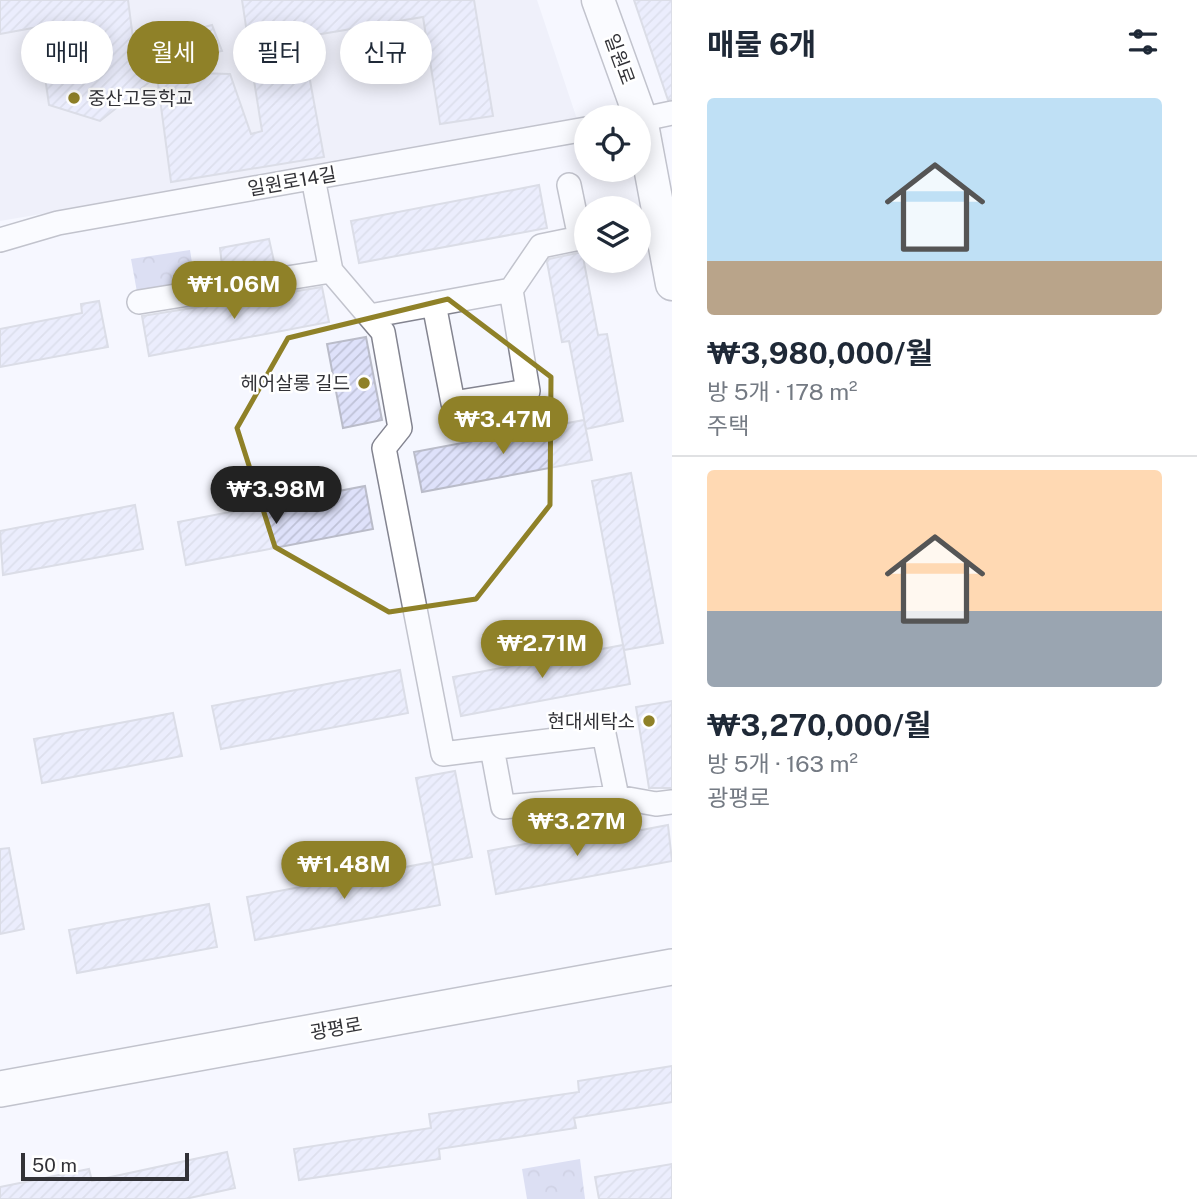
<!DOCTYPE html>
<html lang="ko">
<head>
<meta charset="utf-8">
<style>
  body { margin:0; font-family:"Public Sans","Noto Sans KR",sans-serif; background:#f2f2f3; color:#1f2937; height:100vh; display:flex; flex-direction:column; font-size:26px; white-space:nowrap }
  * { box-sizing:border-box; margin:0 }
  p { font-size:23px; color:#747a83 }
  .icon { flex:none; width:38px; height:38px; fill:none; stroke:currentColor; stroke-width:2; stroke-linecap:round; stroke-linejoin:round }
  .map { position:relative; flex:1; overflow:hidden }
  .drawer { display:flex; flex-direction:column; background:#fff; width:525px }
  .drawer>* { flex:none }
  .top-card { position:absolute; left:21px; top:21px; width:546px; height:63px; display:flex; gap:14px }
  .controls { position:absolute; left:574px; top:105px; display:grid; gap:14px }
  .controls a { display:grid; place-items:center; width:77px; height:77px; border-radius:50%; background:#fff; box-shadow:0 4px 18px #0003; font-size:35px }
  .scale { position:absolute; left:21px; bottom:18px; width:168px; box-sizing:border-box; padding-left:7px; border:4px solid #323237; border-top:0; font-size:19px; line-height:24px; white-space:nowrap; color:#323237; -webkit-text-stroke:5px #fff; paint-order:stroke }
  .price { position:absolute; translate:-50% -60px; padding:0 16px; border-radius:24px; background:#8f8128; color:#fff; font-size:23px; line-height:46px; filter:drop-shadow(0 2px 4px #0008) }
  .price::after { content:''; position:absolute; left:50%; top:42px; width:21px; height:16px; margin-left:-10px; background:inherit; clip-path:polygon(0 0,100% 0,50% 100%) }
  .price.current { background:#222; color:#fff }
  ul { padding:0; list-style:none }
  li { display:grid; align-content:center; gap:14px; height:371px; padding:0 35px }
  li+li { border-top:2px solid #e0e1e3 }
  li span { display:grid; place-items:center; height:217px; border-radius:7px; color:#555 }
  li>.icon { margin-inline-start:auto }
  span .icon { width:126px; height:126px; fill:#fffc; stroke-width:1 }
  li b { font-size:30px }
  h2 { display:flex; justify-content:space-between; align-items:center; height:84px; padding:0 35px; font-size:30px }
  .pill { padding:0 24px; border-radius:32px; background:#fff; box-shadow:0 4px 18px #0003; font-size:24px; line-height:63px }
  .pill.current { background:#8f8128; color:#fff }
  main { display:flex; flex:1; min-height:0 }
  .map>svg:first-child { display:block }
</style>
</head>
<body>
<main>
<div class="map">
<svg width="672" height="1199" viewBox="0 0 672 1199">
  <defs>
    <pattern id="park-crowns" width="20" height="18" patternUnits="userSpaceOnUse" patternTransform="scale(1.75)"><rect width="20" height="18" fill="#bcc0e5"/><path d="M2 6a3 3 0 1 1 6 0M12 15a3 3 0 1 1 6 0" fill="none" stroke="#a2a5c5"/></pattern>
    <pattern id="building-hatch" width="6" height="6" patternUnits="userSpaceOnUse" patternTransform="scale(1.75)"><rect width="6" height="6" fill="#dee1fa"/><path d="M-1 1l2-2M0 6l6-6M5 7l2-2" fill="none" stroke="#bfc2d7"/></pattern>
  </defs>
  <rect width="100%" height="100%" fill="#f5f7ff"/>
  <path fill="#e6e7f4" d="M0,0h537l41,122 -578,99z"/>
  <path fill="url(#park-crowns)" d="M190,250l5,32 -58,10 -6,-33z
    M580,1159l5,40h-58l-5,-30z"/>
  <path fill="url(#building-hatch)" stroke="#babcc9" stroke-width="2" d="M0,0h128l6,46 78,-21 10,26 -59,10 -2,11 69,2 21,60 11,-3 -9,-57 56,1 15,82 -153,25 -14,-106 -57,45 -51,-16 -11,-78 -38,7z
    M242,0h232l19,116 -53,8 -17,-107 -174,29z
    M634,0h38v99l-4,1z
    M539,185l8,43 -188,35 -8,-42z
    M269,239l6,27 -52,8 -3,-26z
    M582,252l16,83 9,-1 16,87 -37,8 -17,-88 -7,1 -15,-80 2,-3z
    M322,287l7,35 -180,34 -7,-40z
    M99,301l9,46 -108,20v-38l82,-16 -1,-9z
    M366,337l16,83 -39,8 -16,-84z
    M584,420l8,40 -170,32 -8,-40z
    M631,473l32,170 -39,7 -32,-169z
    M365,486l8,43 -187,36 -8,-43z
    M135,505l8,44 -140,26 -3,-44z
    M623,645l7,39 -169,32 -8,-39z
    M400,670l8,43 -187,36 -9,-43z
    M672,701v87h-23l-13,-81z
    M173,713l9,43 -140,27 -8,-44z
    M455,771l17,86 -39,8 -17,-87z
    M668,825l4,36 -176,33 -8,-43 95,-18 1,8z
    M9,848l15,81 -24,5v-85z
    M432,862l8,43 -185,35 -8,-43z
    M209,904l8,43 -140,26 -8,-43z
    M672,1066v36l-98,16 2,10 -137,21 1,10 -141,21 -5,-31 137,-21 -2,-14 150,-22 -1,-11z
    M227,1152l8,36 -50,11h-185v-12l89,-18 3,12z
    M672,1164v35h-73l-4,-22z"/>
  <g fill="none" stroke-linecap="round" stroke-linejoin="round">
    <defs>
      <path id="street" d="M639,120l33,-7
        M313,178l18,93 52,61 17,96 -16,20 59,306 161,-20 13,63 39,7 16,-2
        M0,240l58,-17 528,-94
        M511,290l30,-44 39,-8 -11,-53
        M139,302l192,-31
        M370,316l141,-26 17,101 -75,12 -19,-99
        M492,748l11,59 114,-10"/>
      <path id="secondary" d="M598,0l43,119 31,165"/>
      <path id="primary" d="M0,1089l672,-122"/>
    </defs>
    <use href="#street" stroke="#838490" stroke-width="26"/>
    <use href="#secondary" stroke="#838490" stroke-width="35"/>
    <use href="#primary" stroke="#838490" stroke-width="38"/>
    <use href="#street" stroke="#fff" stroke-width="23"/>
    <use href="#secondary" stroke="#fff" stroke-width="32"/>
    <use href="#primary" stroke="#fff" stroke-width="35"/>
  </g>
  <path d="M0 0H672V1199H0ZM448,299l103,78 -1,128 -74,94 -87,13 -114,-65 -38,-119 51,-90z" fill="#f5f7ff" fill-opacity=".55" fill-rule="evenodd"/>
  <path fill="none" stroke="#8f8128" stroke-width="5" stroke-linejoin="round" d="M448,299l103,78 -1,128 -74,94 -87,13 -114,-65 -38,-119 51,-90z"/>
  <g fill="#8f8128" stroke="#fff" stroke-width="2.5">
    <circle cx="74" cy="98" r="7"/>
    <circle cx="364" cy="383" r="7"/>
    <circle cx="649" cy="721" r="7"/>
  </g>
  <g text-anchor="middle" stroke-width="5" stroke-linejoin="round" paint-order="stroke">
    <g font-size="19" fill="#323237" stroke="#fff">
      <text transform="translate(620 59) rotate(70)" y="7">일원로</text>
      <text transform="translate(292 181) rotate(-10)" y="7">일원로14길</text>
      <text transform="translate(336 1028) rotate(-10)" y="7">광평로</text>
    </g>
    <g font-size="19" fill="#323237" stroke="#fff" text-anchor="end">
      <text x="88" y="105" text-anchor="start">중산고등학교</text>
      <text x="350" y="390">헤어살롱 길드</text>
      <text x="635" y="728">현대세탁소</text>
    </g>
  </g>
</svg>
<div class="controls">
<a><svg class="icon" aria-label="locate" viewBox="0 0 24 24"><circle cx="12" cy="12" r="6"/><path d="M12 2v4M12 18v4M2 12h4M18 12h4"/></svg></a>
<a><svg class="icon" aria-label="layers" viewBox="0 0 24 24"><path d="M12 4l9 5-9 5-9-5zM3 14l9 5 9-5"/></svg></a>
</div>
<div class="scale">50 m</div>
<b class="price" style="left:234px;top:321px">₩1.06M</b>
<b class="price" style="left:503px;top:456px">₩3.47M</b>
<b class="price current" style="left:276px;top:526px">₩3.98M</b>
<b class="price" style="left:542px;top:680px">₩2.71M</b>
<b class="price" style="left:577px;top:858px">₩3.27M</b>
<b class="price" style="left:344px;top:901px">₩1.48M</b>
<div class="top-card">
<a class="pill">매매</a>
<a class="pill current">월세</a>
<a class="pill">필터</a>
<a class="pill">신규</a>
</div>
</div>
<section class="drawer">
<h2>매물 6개<svg class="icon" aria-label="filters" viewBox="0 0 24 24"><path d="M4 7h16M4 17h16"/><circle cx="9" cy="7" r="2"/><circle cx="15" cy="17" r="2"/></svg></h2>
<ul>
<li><span style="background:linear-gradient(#bfe0f5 75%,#b9a48a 0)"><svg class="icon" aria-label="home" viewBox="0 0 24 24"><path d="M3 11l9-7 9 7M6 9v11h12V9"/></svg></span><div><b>₩3,980,000/월</b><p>방 5개 · 178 m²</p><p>주택</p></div></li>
<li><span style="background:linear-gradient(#ffd9b3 65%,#9aa5b1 0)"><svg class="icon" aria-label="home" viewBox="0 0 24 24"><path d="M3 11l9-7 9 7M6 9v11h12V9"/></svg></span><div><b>₩3,270,000/월</b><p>방 5개 · 163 m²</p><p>광평로</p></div></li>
</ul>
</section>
</main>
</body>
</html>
